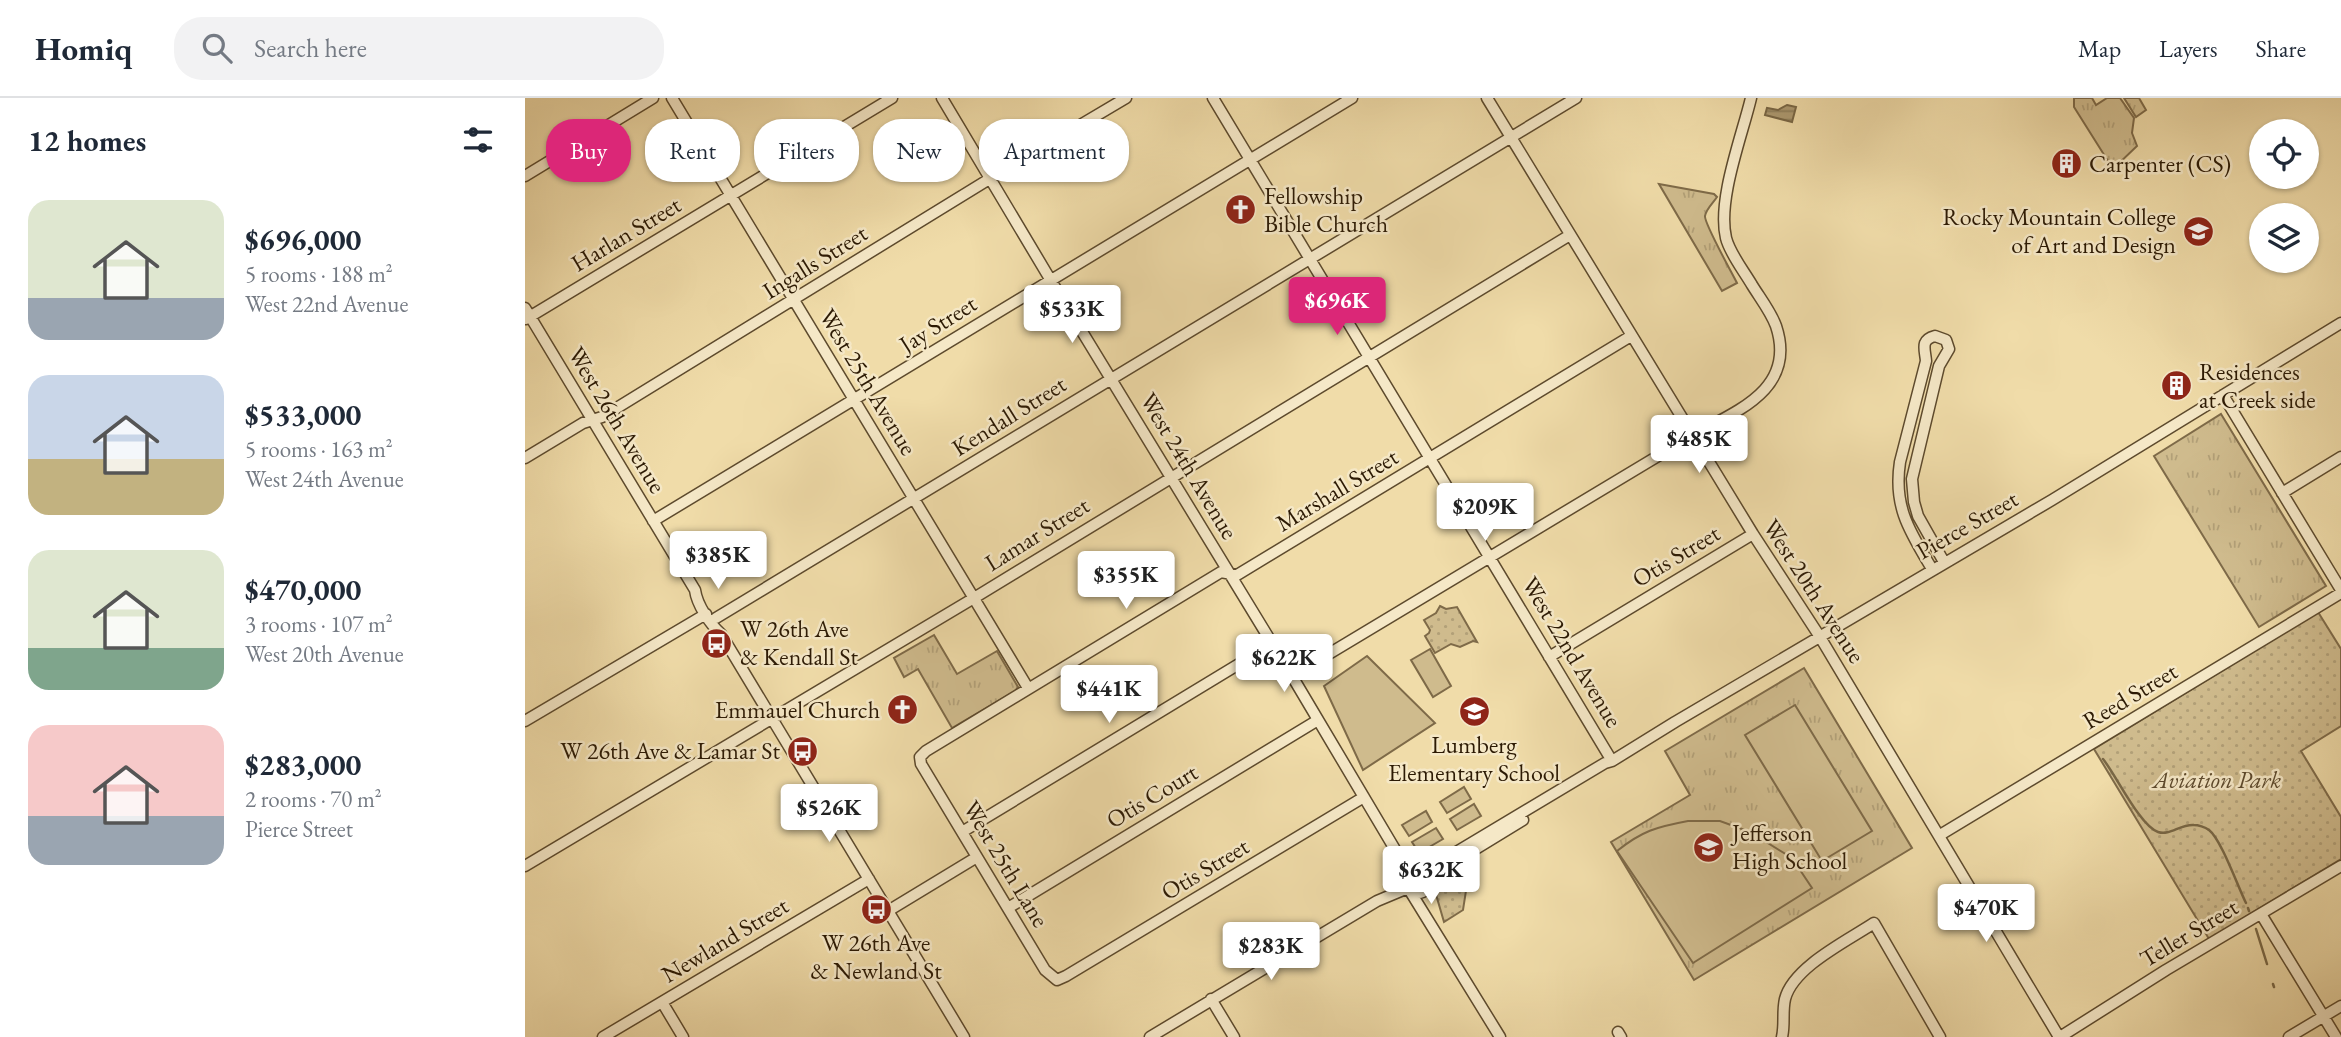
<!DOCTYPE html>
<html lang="en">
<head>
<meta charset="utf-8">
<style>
  body { margin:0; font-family:"EB Garamond",serif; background:#f2f2f3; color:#1f2937; height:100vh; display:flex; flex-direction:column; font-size:26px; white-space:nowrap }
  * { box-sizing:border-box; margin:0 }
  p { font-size:23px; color:#747a83 }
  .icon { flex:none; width:38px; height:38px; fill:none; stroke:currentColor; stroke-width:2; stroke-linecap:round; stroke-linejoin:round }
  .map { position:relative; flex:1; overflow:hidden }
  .drawer { display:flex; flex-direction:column; background:#fff; width:525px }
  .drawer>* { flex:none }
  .hud { position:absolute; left:21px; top:21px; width:665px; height:63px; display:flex; gap:14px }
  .fabs { position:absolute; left:1724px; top:21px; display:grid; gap:14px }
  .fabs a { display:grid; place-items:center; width:70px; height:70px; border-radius:50%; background:#fff; box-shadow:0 2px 5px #0004; font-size:35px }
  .price { position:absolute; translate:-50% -60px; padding:0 16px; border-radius:7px; background:#fff; color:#222; font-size:23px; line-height:46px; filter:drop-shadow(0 2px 4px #0008) }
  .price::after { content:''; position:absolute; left:50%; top:42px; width:21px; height:16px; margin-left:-10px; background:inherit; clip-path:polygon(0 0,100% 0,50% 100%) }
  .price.current { background:#db2777; color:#fff }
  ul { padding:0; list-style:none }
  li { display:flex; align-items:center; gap:21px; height:175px; padding:0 28px }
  li span { display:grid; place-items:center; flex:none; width:196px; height:140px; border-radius:21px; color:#555 }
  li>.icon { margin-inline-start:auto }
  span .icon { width:84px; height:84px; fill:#fffc; stroke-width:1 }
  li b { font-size:30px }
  h2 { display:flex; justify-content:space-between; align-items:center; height:84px; padding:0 28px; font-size:30px }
  .chip { padding:0 24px; border-radius:28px; background:#fff; box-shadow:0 2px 5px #0004; font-size:24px; line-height:63px }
  .chip.current { background:#db2777; color:#fff }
  header { display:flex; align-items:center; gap:42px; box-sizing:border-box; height:98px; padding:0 35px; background:#fff; border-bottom:2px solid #e0e1e3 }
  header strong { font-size:33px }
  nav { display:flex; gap:38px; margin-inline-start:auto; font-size:24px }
  .search { width:490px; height:63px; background:#f2f2f3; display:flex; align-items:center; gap:18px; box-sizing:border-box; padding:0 24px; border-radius:28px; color:#747a83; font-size:26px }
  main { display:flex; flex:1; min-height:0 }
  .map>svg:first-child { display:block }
</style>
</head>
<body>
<header>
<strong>Homiq</strong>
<div class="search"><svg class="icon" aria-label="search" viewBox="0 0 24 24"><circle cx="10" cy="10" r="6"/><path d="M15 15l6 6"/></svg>Search here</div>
<nav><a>Map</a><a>Layers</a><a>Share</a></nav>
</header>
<main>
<section class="drawer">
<h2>12 homes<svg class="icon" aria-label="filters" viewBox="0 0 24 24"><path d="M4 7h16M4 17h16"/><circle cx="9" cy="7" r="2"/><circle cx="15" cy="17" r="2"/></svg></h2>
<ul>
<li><span style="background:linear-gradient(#dfe7d0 70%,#9aa5b1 0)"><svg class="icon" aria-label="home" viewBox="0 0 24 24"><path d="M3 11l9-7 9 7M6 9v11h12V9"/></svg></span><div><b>$696,000</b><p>5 rooms · 188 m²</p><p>West 22nd Avenue</p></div></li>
<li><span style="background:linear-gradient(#c9d6e8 60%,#c2b280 0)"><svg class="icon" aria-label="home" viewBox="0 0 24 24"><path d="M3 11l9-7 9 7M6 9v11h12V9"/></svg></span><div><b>$533,000</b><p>5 rooms · 163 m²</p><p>West 24th Avenue</p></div></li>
<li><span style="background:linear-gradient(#dfe7d0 70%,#7fa58c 0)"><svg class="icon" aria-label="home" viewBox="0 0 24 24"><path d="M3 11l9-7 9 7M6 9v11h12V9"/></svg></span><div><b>$470,000</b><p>3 rooms · 107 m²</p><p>West 20th Avenue</p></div></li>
<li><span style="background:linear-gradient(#f6c9c9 65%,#9aa5b1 0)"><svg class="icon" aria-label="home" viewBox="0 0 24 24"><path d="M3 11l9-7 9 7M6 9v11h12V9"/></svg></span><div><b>$283,000</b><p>2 rooms · 70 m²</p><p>Pierce Street</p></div></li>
</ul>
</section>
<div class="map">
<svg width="1816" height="939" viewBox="0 0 1816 939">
  <defs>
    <pattern id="grass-tufts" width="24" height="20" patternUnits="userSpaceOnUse" patternTransform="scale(1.75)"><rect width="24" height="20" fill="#cfbb8d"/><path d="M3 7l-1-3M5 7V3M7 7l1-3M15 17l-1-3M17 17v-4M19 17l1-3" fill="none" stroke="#b2a078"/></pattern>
    <pattern id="park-dots" width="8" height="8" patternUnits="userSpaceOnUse" patternTransform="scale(1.75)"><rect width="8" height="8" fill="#cfbb8d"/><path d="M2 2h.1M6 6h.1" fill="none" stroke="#b2a078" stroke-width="1.8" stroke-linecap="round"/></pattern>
    <pattern id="water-rules" width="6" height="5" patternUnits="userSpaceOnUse" patternTransform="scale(1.75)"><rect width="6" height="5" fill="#ad9a71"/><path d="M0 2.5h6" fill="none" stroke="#8d7d5b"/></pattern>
  </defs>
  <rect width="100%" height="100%" fill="#f0dca9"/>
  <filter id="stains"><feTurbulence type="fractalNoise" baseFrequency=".00286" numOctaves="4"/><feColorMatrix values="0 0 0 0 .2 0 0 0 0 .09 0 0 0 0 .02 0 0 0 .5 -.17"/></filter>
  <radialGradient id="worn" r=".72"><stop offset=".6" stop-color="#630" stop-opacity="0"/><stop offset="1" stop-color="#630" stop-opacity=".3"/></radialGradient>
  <path fill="url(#grass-tufts)" stroke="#7e6a48" stroke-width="2" d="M1549,0h18l4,7 11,-7h13l14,20 -2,15 5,13 -24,23 -39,-62z
    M1599,0h15l7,12 -10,7z
    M1134,86l55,10 3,3c-4,6 -11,12 -12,19 -1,7 27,57 32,67l-15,8z
    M1696,316l105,172 -67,41 -105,-171z
    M409,537l23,39 40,-23 21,36 -3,4 -63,37 -34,-59 -14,8 -10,-19z
    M1279,570l108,180 -218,132 -83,-138 79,-47 -25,-44z"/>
  <path fill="url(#park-dots)" stroke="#7e6a48" stroke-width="2" d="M915,508l6,3 11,-2 20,35 -4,-1 -13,6 -9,-3 -16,9 -10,-17 4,-3 1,-3 -6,-10 12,-7z
    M1793,514l23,37v77l-40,25 40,66v42l-132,80 -115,-190z
    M937,771l6,9 -5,32 -19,12 -9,-31z"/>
  <path fill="#cfbb8d" stroke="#7e6a48" stroke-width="2" d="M905,551l21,37 -18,11 -22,-37z
    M842,558l68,67 -72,47 -39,-84z
    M1270,607l77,126 -50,30 -77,-126z
    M939,689l7,12 -24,14 -7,-11z
    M949,706l7,12 -24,14 -7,-11z
    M901,713l6,11 -23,14 -7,-11z
    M1163,723h32l30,11 42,26 20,30 -119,75 -76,-112c25,-20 39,-24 71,-30z
    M911,730l7,11 -24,14 -7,-11z"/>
  <path fill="url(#water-rules)" stroke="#796745" stroke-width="2" d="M1262,7l9,2 -4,15 -27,-7 2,-7 11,2z"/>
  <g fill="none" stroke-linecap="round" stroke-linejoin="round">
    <path stroke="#796745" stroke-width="2.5" d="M1578,661c13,16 37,67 55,73 12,4 22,-8 36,-7 4,0 11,2 15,5 12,9 29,57 37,73
      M1723,810l1,3
      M1731,831l11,35
      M1748,886l1,3"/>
    <defs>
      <path id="minor" d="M147,0l356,590
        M417,0l108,181 242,397 117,197
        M688,0l399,663
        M962,0l266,436 67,103 239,400
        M0,78l128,-78
        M0,210l170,282c2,15 15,34 26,44l243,403
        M1,221l366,-221
        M1698,297l118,195
        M0,360l58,-35 19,-6 389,-239 135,-80
        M1757,395l59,-36
        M128,423l699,-423
        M1407,471c-22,-37 -39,-62 -32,-107l26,-101c-1,-12 -6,-21 9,-25l11,4 3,9 -10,17 -27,113 2,23 4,14 26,46
        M191,520l860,-520
        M1024,559l204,-123
        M767,578l401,-241c44,-24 104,-46 83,-109 -5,-14 -16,-28 -24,-41 -8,-14 -22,-31 -26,-47 -9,-38 16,-102 25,-140
        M0,623l181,-107
        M839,699l-298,179 -9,4 -12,-10 -124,-206 -1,-7 6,-6 295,-179 16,3 394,-239
        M437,734l310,-188
        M1415,737l401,-242
        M0,768l449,-268 596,-363
        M881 783a12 12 0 1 1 24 0a12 12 0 1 1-24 0Z
        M895,772l13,-4 172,-103 7,-2 63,-39 377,-222 289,-177
        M905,782l8,-8 85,-52
        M885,793l90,146
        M483,810l310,-188
        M363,813l89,-54
        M1736,816l75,123
        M686,901l23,38
        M137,904l21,35
        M1093,934l3,5
        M78,939l266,-158
        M625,939l227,-136 31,-13
        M1257,939c3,-13 0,-25 3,-38 8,-32 62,-58 89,-76l66,114
        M1535,939l106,-67 175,-104
        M1764,939l52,-31"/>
    </defs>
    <use href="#minor" stroke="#5d4a2d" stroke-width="13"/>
    <use href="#minor" stroke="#f5e8c7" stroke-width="10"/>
  </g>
  <defs>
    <symbol id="building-disc" viewBox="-11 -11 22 22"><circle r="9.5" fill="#8f2418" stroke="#f5e8c7"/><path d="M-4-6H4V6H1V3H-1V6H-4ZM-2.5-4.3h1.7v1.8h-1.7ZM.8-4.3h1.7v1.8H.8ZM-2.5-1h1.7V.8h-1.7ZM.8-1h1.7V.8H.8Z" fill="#fff"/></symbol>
    <symbol id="church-disc" viewBox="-11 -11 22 22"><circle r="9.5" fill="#8f2418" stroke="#f5e8c7"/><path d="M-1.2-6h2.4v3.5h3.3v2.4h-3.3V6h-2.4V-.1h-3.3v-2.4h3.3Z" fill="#fff"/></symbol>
    <symbol id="university-disc" viewBox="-11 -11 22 22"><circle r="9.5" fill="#8f2418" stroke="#f5e8c7"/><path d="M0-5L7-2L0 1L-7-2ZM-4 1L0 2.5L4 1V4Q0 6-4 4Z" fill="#fff"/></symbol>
    <symbol id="bus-disc" viewBox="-11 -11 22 22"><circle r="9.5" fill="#8f2418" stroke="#f5e8c7"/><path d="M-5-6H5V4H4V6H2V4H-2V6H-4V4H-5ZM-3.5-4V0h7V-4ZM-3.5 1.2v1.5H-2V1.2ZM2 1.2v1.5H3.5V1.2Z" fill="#fff"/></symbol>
    <symbol id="school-disc" viewBox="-11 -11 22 22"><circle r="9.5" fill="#8f2418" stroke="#f5e8c7"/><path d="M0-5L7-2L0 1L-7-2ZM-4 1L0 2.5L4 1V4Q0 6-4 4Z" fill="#fff"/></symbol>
  </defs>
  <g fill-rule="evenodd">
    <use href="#building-disc" x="1524" y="48" width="35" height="35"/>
    <use href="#church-disc" x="698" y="94" width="35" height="35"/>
    <use href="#university-disc" x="1656" y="116" width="35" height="35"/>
    <use href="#building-disc" x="1634" y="270" width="35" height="35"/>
    <use href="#bus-disc" x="174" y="528" width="35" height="35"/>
    <use href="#church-disc" x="360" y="594" width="35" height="35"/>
    <use href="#school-disc" x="932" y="596" width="35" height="35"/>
    <use href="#bus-disc" x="260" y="636" width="35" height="35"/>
    <use href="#school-disc" x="1166" y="732" width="35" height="35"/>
    <use href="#bus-disc" x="334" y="794" width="35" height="35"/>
  </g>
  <g text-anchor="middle" stroke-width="5" stroke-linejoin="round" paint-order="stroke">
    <g font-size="24" fill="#2c1a04" stroke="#f5e8c7" text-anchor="start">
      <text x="1564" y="74">Carpenter (CS)</text>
      <text x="739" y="106">Fellowship<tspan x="739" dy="28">Bible Church</tspan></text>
      <text x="1651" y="127" text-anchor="end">Rocky Mountain College<tspan x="1651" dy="28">of Art and Design</tspan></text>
      <text x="1674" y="282">Residences<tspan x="1674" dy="28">at Creek side</tspan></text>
      <text x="215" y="539">W 26th Ave<tspan x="215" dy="28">&amp; Kendall St</tspan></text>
      <text x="355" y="620" text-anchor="end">Emmauel Church</text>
      <text x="949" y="655" text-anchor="middle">Lumberg<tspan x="949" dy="28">Elementary School</tspan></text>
      <text x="255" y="661" text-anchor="end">W 26th Ave &amp; Lamar St</text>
      <text x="1207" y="743">Jefferson<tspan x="1207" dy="28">High School</tspan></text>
      <text x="351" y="853" text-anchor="middle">W 26th Ave<tspan x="351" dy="28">&amp; Newland St</tspan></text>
    </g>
    <g font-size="24" fill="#2c1a04" stroke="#f5e8c7">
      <text transform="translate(101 136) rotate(-31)" y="8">Harlan Street</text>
      <text transform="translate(290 164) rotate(-32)" y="8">Ingalls Street</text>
      <text transform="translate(413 226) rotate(-32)" y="8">Jay Street</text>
      <text transform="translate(343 284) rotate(59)" y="8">West 25th Avenue</text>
      <text transform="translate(484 318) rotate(-32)" y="8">Kendall Street</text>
      <text transform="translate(92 322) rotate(59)" y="8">West 26th Avenue</text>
      <text transform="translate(664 368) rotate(59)" y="8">West 24th Avenue</text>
      <text transform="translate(812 392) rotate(-31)" y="8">Marshall Street</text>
      <text transform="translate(1442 427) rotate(-30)" y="8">Pierce Street</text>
      <text transform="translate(512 436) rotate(-32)" y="8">Lamar Street</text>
      <text transform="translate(1151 458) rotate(-31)" y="8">Otis Street</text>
      <text transform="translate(1289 493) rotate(57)" y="8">West 20th Avenue</text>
      <text transform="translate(1047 554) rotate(59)" y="8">West 22nd Avenue</text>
      <text transform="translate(1605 598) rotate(-31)" y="8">Reed Street</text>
      <text transform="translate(627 698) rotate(-31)" y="8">Otis Court</text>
      <text transform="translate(481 766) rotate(59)" y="8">West 25th Lane</text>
      <text transform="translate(680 771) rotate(-31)" y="8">Otis Street</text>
      <text transform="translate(1664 835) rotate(-31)" y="8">Teller Street</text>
      <text transform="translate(200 842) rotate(-31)" y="8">Newland Street</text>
    </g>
    <g font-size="24" font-style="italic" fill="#5d4a2d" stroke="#f5e8c7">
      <text x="1692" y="690">Aviation Park</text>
    </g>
  </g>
  <rect width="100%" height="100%" filter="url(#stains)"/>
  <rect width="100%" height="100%" fill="url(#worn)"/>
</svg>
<div class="fabs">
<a><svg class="icon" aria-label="locate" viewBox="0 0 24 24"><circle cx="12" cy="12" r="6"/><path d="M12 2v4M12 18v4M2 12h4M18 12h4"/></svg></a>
<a><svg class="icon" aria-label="layers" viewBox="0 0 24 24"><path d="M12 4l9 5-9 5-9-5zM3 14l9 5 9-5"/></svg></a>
</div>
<b class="price current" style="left:812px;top:239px">$696K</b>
<b class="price" style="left:547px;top:247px">$533K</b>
<b class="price" style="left:1174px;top:377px">$485K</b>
<b class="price" style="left:960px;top:445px">$209K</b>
<b class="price" style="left:193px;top:493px">$385K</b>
<b class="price" style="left:601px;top:513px">$355K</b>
<b class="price" style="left:759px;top:596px">$622K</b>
<b class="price" style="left:584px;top:627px">$441K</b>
<b class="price" style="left:304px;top:746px">$526K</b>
<b class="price" style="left:906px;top:808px">$632K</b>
<b class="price" style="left:1461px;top:846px">$470K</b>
<b class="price" style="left:746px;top:884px">$283K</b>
<div class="hud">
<a class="chip current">Buy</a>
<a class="chip">Rent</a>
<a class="chip">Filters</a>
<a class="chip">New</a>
<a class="chip">Apartment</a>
</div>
</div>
</main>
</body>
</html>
